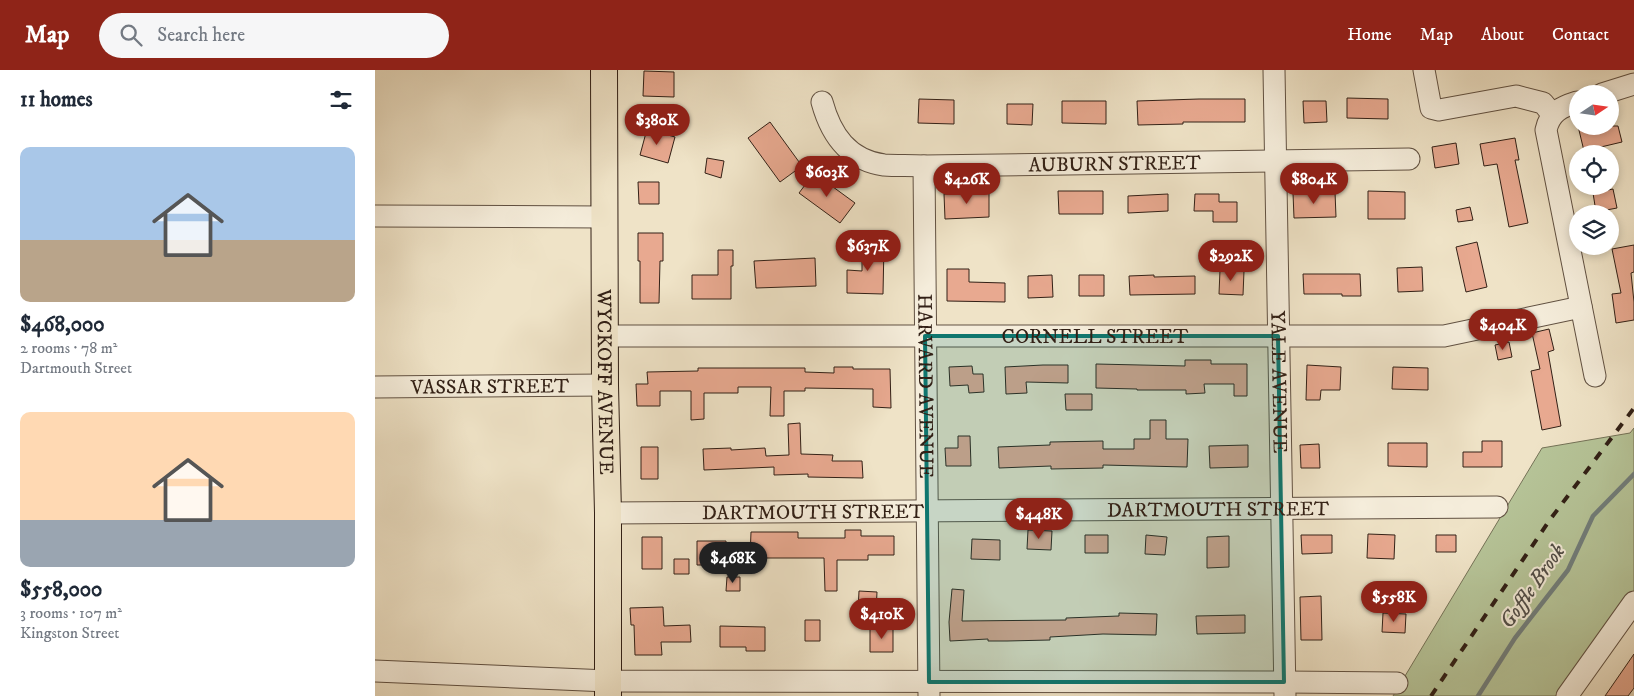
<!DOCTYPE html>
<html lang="en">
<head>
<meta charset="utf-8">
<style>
  body { margin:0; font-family:"IM FELL DW Pica",serif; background:#f6f6f7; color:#1f2937; height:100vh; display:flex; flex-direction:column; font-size:19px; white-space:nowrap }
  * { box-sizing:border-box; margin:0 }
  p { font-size:16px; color:#747a83 }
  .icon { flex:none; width:28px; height:28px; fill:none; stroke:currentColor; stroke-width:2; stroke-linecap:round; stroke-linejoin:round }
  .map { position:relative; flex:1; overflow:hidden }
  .sheet { display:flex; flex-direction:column; background:#fff; width:375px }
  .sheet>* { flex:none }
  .needle { width:32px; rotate:77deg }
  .tools { position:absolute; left:1194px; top:15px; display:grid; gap:10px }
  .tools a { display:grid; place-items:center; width:50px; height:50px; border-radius:50%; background:#fff; box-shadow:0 2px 8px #0003; font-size:25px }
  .price { position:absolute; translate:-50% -42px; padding:0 11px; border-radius:18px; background:#8f2418; color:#fff; font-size:16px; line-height:32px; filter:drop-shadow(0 1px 2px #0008) }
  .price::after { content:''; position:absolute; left:50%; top:30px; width:15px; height:11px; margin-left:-8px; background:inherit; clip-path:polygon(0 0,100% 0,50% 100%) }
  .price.current { background:#222; color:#fff }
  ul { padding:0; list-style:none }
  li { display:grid; align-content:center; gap:10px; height:265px; padding:0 20px }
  li span { display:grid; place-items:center; height:155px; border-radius:10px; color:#555 }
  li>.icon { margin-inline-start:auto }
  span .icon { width:90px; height:90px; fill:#fffc; stroke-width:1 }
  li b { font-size:21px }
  h2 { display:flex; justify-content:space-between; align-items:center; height:60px; padding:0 20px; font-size:21px }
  header { display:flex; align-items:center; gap:30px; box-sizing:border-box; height:70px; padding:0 25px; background:#8f2418; color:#fff }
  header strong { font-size:24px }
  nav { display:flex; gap:28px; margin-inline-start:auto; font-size:18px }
  .search { width:350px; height:45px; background:#f6f6f7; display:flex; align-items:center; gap:12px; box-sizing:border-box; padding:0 18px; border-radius:28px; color:#747a83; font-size:19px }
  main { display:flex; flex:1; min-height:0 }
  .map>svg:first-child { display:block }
</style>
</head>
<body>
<header>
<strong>Map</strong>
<div class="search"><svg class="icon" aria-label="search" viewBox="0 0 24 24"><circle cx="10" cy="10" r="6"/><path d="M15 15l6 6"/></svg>Search here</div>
<nav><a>Home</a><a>Map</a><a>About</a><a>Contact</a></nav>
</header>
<main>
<section class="sheet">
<h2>11 homes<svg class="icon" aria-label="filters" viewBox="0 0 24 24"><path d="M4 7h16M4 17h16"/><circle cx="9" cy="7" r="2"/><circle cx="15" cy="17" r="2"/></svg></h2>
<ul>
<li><span style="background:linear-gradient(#a9c7e8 60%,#b9a48a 0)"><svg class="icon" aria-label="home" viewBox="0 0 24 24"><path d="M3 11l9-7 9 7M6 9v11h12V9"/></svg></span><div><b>$468,000</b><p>2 rooms · 78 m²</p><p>Dartmouth Street</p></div></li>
<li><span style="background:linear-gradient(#ffd9b3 70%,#9aa5b1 0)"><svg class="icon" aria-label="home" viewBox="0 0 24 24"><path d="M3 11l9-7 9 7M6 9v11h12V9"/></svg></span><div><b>$558,000</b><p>3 rooms · 107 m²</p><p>Kingston Street</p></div></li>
</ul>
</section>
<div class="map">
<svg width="1259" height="626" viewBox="0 0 1259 626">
  <rect width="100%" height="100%" fill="#efe3c7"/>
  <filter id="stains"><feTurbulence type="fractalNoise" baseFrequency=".004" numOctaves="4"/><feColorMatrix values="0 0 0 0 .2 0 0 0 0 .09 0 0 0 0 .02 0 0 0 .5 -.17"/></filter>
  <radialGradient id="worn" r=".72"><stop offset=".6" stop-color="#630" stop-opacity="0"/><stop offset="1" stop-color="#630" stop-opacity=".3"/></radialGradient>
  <path fill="#b6c498" stroke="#747257" d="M1259,358v172l-72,96h-169l149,-248 88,-15z"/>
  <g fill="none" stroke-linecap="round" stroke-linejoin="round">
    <path stroke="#727e7b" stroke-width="4.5" d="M1103,626l37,-58 53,-68 25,-54 41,-42"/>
  </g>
  <path fill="#e8a990" stroke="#322016" d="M269,1l30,1v25l-31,-1z
    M972,28l41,1v20l-41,-1z
    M544,29l35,1v24l-36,-1z
    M824,29h46v23h-62v2l-45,1 -1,-24z
    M687,31h44v23l-44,-1z
    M928,31h23l1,21 -23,1z
    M632,34h26l-1,21 -25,-1z
    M395,52l32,44 -22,16 -32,-44z
    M1203,56h40l4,16 -38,9z
    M272,59l28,8 -7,26 -28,-8z
    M1140,68l4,22h-4l13,63 -19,4 -12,-63 -13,2 -4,-22z
    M1081,73l3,21 -24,4 -3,-21z
    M332,88l17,3 -3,17 -16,-5z
    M439,103l41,30 -15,20 -41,-30z
    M263,112h21v22h-20z
    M1238,119l4,19 -21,4 -3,-19z
    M683,121h45v23h-44z
    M993,121l37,1v27h-37z
    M614,122v25l-44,2 -1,-25z
    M960,122l1,25 -42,1 -1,-25z
    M793,124v17l-40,2v-17z
    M820,124h24v8h18v20h-24v-11h-19z
    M1095,137l3,13 -15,2 -2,-12z
    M263,163h25v28h-3l-1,42h-19v-42h-2z
    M1102,172l10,45 -21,5 -10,-45z
    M487,175h22l-1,49 -36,-1v-23l15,1z
    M1259,175v27l-3,1 3,29v18l-18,3 -4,-29 9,-1 -9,-44z
    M343,180h15v16h-2v33h-39v-24h26z
    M440,188l1,28 -60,2 -2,-27z
    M1047,197l1,24 -25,1 -1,-24z
    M572,199h22v13l36,1v19l-58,-1z
    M845,200l24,1 -1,24 -24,-1z
    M928,204h57l1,22h-19v-2h-38z
    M677,205l1,22 -25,1v-22z
    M704,205h25v21h-25z
    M779,205v2l41,-1v18l-65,1 -1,-19z
    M1174,259l5,21 -6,2 13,74 -19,4 -11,-59 9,-2 -8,-36z
    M1134,272l3,15 -14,3 -3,-15z
    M810,290h26v4h36v32h-13v-12h-30l1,9 -19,1v-4h-49v-1l-41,-1v-24l89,2z
    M668,295h25v18l-42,-1 1,11 -21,1 -1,-27z
    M932,295l34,2 -1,23h-19l-1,10h-14z
    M597,296l1,8h10l1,18 -15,1 -1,-8 -18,1 -1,-19z
    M459,297h19v2h37l1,39 -18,-1v-18l-68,-1v3h-21v25h-14l1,-29h-33v6h-34v26l-13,1v-29h-31v15h-23l-1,-22h12l-1,-12 51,-1v-3h107v4l29,1z
    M1018,297l35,1v22l-36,-1z
    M690,324h27v16h-26z
    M775,350h16v19h22l-1,28 -84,-2v3l-52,1v-3l-52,2 -1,-21 52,-2v-3l53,-1v8h31v-10h16z
    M425,353l1,31 32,1 -1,6h30l1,17 -55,-1v-3l-34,1v-8l-70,3 -1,-21 28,-1v2l34,-2 1,8 23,-1 -1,-31z
    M583,366h12l1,30h-25l-1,-18h13z
    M1107,371h20v26h-39v-15h19z
    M1013,373h39v24l-39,-1z
    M944,374l1,24h-19l-1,-23z
    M873,375v22l-38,1 -1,-22z
    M266,377h17v32h-17z
    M470,460h16v6h33v19h-26v5h-31v31h-12l-1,-33h-74l1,-26h47v6h47z
    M653,460l24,1 -1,19 -24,-1z
    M993,464l27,1 -1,24 -27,-1z
    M710,465h23v18h-23z
    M771,465l21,2 -2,18 -20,-1z
    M926,465h31v18l-30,1z
    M1061,465h20v17h-20z
    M854,466v31l-22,1v-31z
    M267,467h20v32h-20z
    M597,469l28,1v20l-29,-1z
    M322,471h29v24h-29z
    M299,489h15v15h-15z
    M352,507h13v14h-14z
    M577,519l12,1 -2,31 104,-1v-2l53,-2v-3l38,1 -1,21 -53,-1 -53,3v3l-43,1h-19v-2l-38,2 -1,-19z
    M484,521l18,1 -1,20 -18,-1z
    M946,526l1,44h-21l-1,-43z
    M288,537l1,19 26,-1 1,17h-30l1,13h-27l-1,-30h-3l-1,-17z
    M1008,543l23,1 -1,19 -23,-1z
    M870,545v18l-48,1 -1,-18z
    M430,550h15v21h-15z
    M345,556l45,1v24h-19v-4h-26z
    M495,557h23v25h-23z
    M1259,584v34l-6,8h-23z"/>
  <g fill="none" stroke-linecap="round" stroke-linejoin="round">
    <defs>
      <g id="minor">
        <path id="s1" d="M899,0l11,626"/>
        <path d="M1049,0l7,38 8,2 77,-14 27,7 9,11"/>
        <path d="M1227,24l32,-10"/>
        <path id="s2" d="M447,32c9,33 26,58 62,63 13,1 27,0 40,1l485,-7"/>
        <path d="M1202,32c-16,5 -27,10 -31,28l49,246"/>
        <path id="s3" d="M549,96l5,530"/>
        <path d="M0,146l229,1"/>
        <path id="s4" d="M230,266h839l137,-29"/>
        <path id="s5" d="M0,317l230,-2"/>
        <path id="s6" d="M233,443l889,-6"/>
        <path d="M0,601l233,10 676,1 113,1"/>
        <path d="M1192,626l67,-94"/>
      </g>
      <g id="major">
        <path id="s7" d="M229,0l1,315 3,128v183"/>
      </g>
    </defs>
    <use href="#minor" stroke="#615142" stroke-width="23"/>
    <use href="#major" stroke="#322016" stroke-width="28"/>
    <use href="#minor" stroke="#f5eddb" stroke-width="21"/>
    <use href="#major" stroke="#efe3c7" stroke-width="26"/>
    <path stroke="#322016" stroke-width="4" stroke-dasharray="9 9" stroke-linecap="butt" d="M1056,626l118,-175 85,-113"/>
  </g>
  <path fill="#0f766e" fill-opacity="0.2" stroke="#0f766e" stroke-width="4" stroke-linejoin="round" d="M550,266h353l6,346h-355z"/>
  <g text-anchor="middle" stroke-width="4" stroke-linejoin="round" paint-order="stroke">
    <g font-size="20" fill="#322016" stroke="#f5eddb">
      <text dy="7" stroke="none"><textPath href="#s2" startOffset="325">AUBURN STREET</textPath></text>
      <text dy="7" stroke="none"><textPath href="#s4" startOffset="490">CORNELL STREET</textPath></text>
      <text dy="7" stroke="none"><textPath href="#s7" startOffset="312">WYCKOFF AVENUE</textPath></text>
      <text dy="7" stroke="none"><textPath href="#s1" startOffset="312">YALE AVENUE</textPath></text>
      <text dy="7" stroke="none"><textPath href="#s5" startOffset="115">VASSAR STREET</textPath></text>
      <text dy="7" stroke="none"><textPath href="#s3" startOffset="220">HARVARD AVENUE</textPath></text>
      <text dy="7" stroke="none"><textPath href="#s6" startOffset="610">DARTMOUTH STREET</textPath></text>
      <text dy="7" stroke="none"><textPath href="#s6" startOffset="205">DARTMOUTH STREET</textPath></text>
    </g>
    <g font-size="21" font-style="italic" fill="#524f49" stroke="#f5eddb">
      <text transform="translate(1157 516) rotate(-55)" y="7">Goffle Brook</text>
    </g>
  </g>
  <rect width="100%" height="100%" filter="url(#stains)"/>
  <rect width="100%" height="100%" fill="url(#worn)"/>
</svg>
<div class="tools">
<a><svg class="needle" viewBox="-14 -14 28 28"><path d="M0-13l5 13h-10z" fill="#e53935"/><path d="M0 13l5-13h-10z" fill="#747a83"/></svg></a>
<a><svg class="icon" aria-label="locate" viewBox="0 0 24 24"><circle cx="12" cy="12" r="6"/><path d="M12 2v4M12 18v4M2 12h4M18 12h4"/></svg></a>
<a><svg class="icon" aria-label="layers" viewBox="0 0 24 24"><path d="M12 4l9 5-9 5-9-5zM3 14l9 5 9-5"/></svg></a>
</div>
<b class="price" style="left:282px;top:76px">$380K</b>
<b class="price" style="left:452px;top:128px">$603K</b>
<b class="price" style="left:592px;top:135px">$426K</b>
<b class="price" style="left:939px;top:135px">$804K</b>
<b class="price" style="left:493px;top:202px">$637K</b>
<b class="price" style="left:856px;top:212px">$292K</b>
<b class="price" style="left:1128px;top:281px">$404K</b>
<b class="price" style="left:664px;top:470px">$448K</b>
<b class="price current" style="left:358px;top:514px">$468K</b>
<b class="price" style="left:1019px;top:553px">$558K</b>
<b class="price" style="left:507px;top:570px">$410K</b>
</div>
</main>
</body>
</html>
